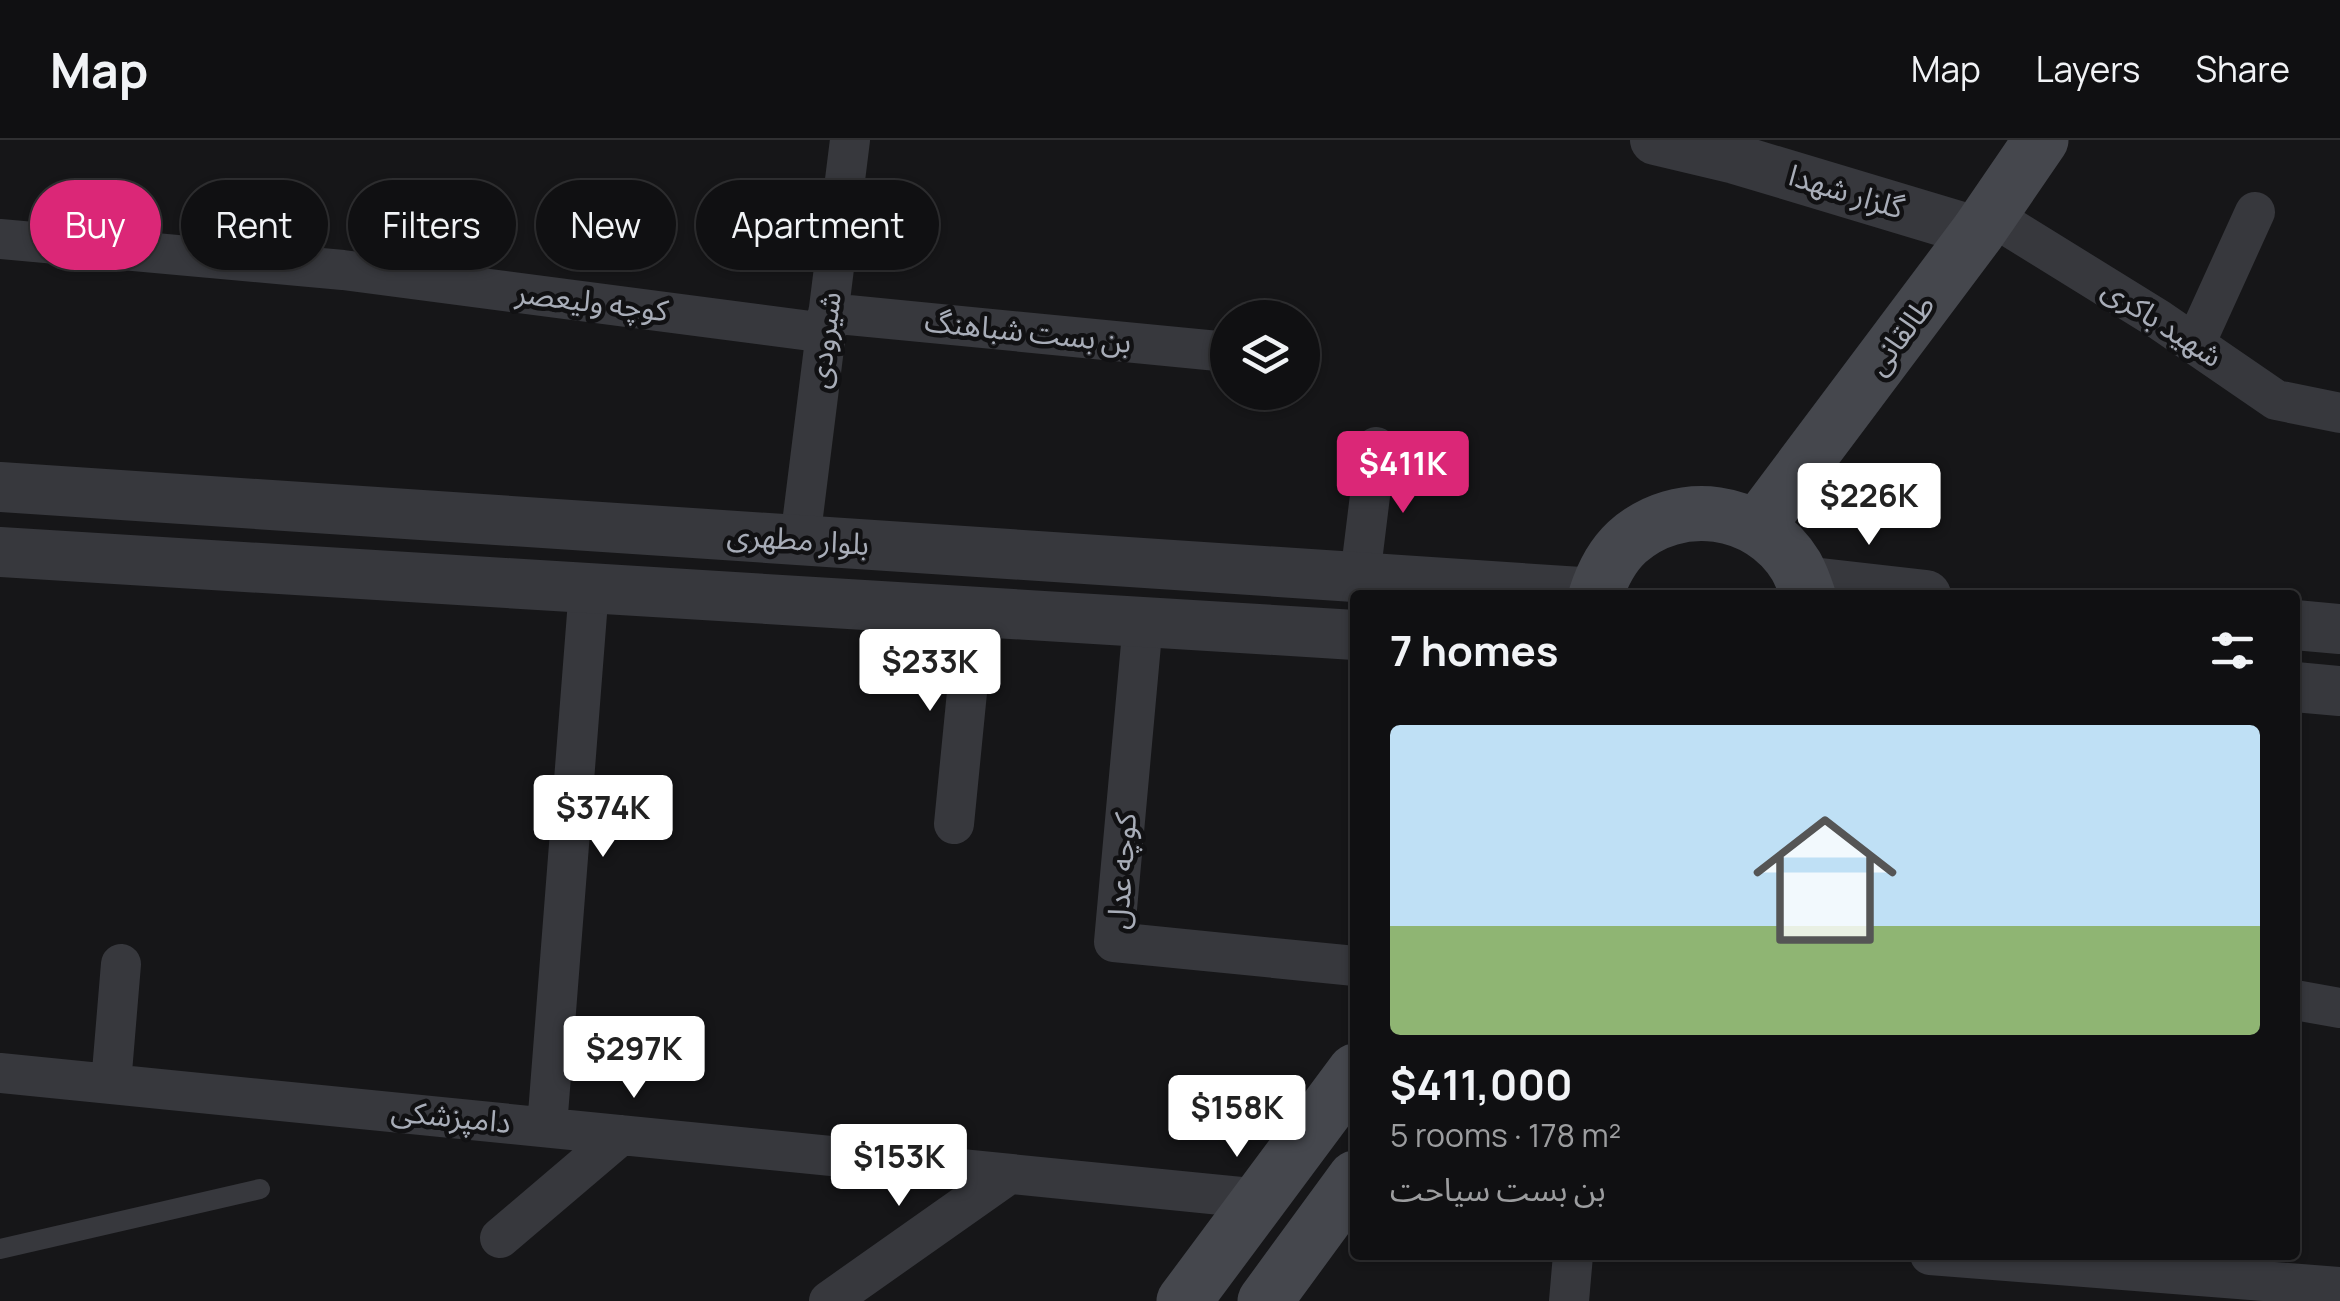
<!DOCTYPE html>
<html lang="en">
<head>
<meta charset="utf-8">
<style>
  body { margin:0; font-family:Manrope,"Noto Sans Arabic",sans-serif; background:#19191b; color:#f1f3f6; height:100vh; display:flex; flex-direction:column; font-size:38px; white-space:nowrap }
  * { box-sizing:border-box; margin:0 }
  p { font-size:32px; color:#9c9d9f }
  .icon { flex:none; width:55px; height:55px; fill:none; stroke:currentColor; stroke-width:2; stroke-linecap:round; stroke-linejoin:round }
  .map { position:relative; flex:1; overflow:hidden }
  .side { position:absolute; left:1350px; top:450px; width:950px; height:670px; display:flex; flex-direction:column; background:#101012; border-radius:10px; box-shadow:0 2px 8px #0004,0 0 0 2px #303032 }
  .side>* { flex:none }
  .banner { position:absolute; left:30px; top:40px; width:950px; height:90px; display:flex; gap:20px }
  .tools { position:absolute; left:1210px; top:160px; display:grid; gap:20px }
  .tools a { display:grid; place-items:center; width:110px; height:110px; border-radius:50%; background:#101012; box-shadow:0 2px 8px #0004,0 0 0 2px #303032; font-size:50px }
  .price { position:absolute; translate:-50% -85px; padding:0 22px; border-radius:10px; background:#fff; color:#222; font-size:32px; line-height:65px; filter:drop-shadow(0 2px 5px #0008) }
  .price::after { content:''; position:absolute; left:50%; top:60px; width:30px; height:22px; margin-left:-15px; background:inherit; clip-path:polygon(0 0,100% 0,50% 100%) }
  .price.selected { background:#db2777; color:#fff }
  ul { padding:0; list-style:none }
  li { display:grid; align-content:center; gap:20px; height:530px; padding:0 40px }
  li span { display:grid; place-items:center; height:310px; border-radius:10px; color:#555 }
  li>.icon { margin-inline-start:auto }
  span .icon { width:180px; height:180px; fill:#fffc; stroke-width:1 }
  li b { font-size:42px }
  h2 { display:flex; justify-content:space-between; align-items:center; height:120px; padding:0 40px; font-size:42px }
  .tag { padding:0 35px; border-radius:45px; background:#101012; box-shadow:0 2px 8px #0004,0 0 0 2px #303032; font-size:35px; line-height:90px }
  .tag.selected { background:#db2777; color:#fff }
  header { display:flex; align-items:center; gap:60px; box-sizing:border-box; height:140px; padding:0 50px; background:#101012; border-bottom:2px solid #303032 }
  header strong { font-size:48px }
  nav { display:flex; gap:55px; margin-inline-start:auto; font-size:35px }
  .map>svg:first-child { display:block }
</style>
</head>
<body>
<header>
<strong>Map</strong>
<nav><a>Map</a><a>Layers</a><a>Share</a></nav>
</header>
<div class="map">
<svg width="2340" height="1161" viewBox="0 0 2340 1161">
  <rect width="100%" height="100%" fill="#161618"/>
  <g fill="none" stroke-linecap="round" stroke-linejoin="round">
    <path stroke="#37383d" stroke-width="20" d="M0,1109l260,-60"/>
    <path stroke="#37383d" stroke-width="40" d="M1990,75l168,104 118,81 64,13
      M0,99l343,31 483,63
      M828,173l400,39
      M2195,204l60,-132
      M800,400l50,-400
      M1360,437l16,-130
      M1143,482l-29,320 241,24
      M954,684l21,-213
      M2295,860l45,8
      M0,933l1261,126
      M111,944l10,-120
      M547,987l42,-539
      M500,1098l121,-103
      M1930,1115l410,32
      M829,1161l180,-127
      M1569,1161l4,-46"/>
    <path stroke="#37383d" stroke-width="50" d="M1655,0l80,19 243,73
      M0,347l1596,106
      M0,412l1355,83
      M1803,441l123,14
      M2295,485l45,4
      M2295,547l45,4"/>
    <path stroke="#45474d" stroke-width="55" d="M1757,387l221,-295 63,-92
      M1596,455c6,-19 16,-39 31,-53 51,-46 133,-35 169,24 5,9 9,20 12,29
      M1184,1161l171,-230
      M1265,1161l90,-123"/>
  </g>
  <g text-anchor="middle" stroke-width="9" stroke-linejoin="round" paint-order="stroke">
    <g font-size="30" fill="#a8adb8" stroke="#111113">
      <text transform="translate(1846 52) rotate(17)" y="10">گلزار شهدا</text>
      <text transform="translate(592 162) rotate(7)" y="10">کوچه ولیعصر</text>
      <text transform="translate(2162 183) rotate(33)" y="10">شهید باکری</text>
      <text transform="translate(1028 192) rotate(6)" y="10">بن بست شباهنگ</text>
      <text transform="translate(1901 195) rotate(-53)" y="10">طالقانی</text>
      <text transform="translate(825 200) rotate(-83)" y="10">شیرودی</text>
      <text transform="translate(798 400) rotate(4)" y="10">بلوار مطهری</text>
      <text transform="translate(1122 731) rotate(-86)" y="10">کوچه عدل</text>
      <text transform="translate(451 977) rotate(6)" y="10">دامپزشکی</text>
    </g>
  </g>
</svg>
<div class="tools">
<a><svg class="icon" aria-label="layers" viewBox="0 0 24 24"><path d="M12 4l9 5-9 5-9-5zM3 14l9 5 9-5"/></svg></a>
</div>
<b class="price selected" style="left:1403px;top:376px">$411K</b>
<b class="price" style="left:1869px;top:408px">$226K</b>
<b class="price" style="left:930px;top:574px">$233K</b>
<b class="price" style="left:603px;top:720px">$374K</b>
<b class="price" style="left:634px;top:961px">$297K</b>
<b class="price" style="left:1237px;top:1020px">$158K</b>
<b class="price" style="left:899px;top:1069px">$153K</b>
<div class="banner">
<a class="tag selected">Buy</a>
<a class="tag">Rent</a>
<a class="tag">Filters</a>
<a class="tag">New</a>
<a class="tag">Apartment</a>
</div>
<section class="side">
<h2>7 homes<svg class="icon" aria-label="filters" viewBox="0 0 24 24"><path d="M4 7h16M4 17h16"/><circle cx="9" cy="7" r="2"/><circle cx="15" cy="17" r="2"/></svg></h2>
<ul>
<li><span style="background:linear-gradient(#bfe0f5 65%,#8fb573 0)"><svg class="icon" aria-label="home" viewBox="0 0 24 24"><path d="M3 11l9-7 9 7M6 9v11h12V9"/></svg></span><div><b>$411,000</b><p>5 rooms · 178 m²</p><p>بن بست سیاحت</p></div></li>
</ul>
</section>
</div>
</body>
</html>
